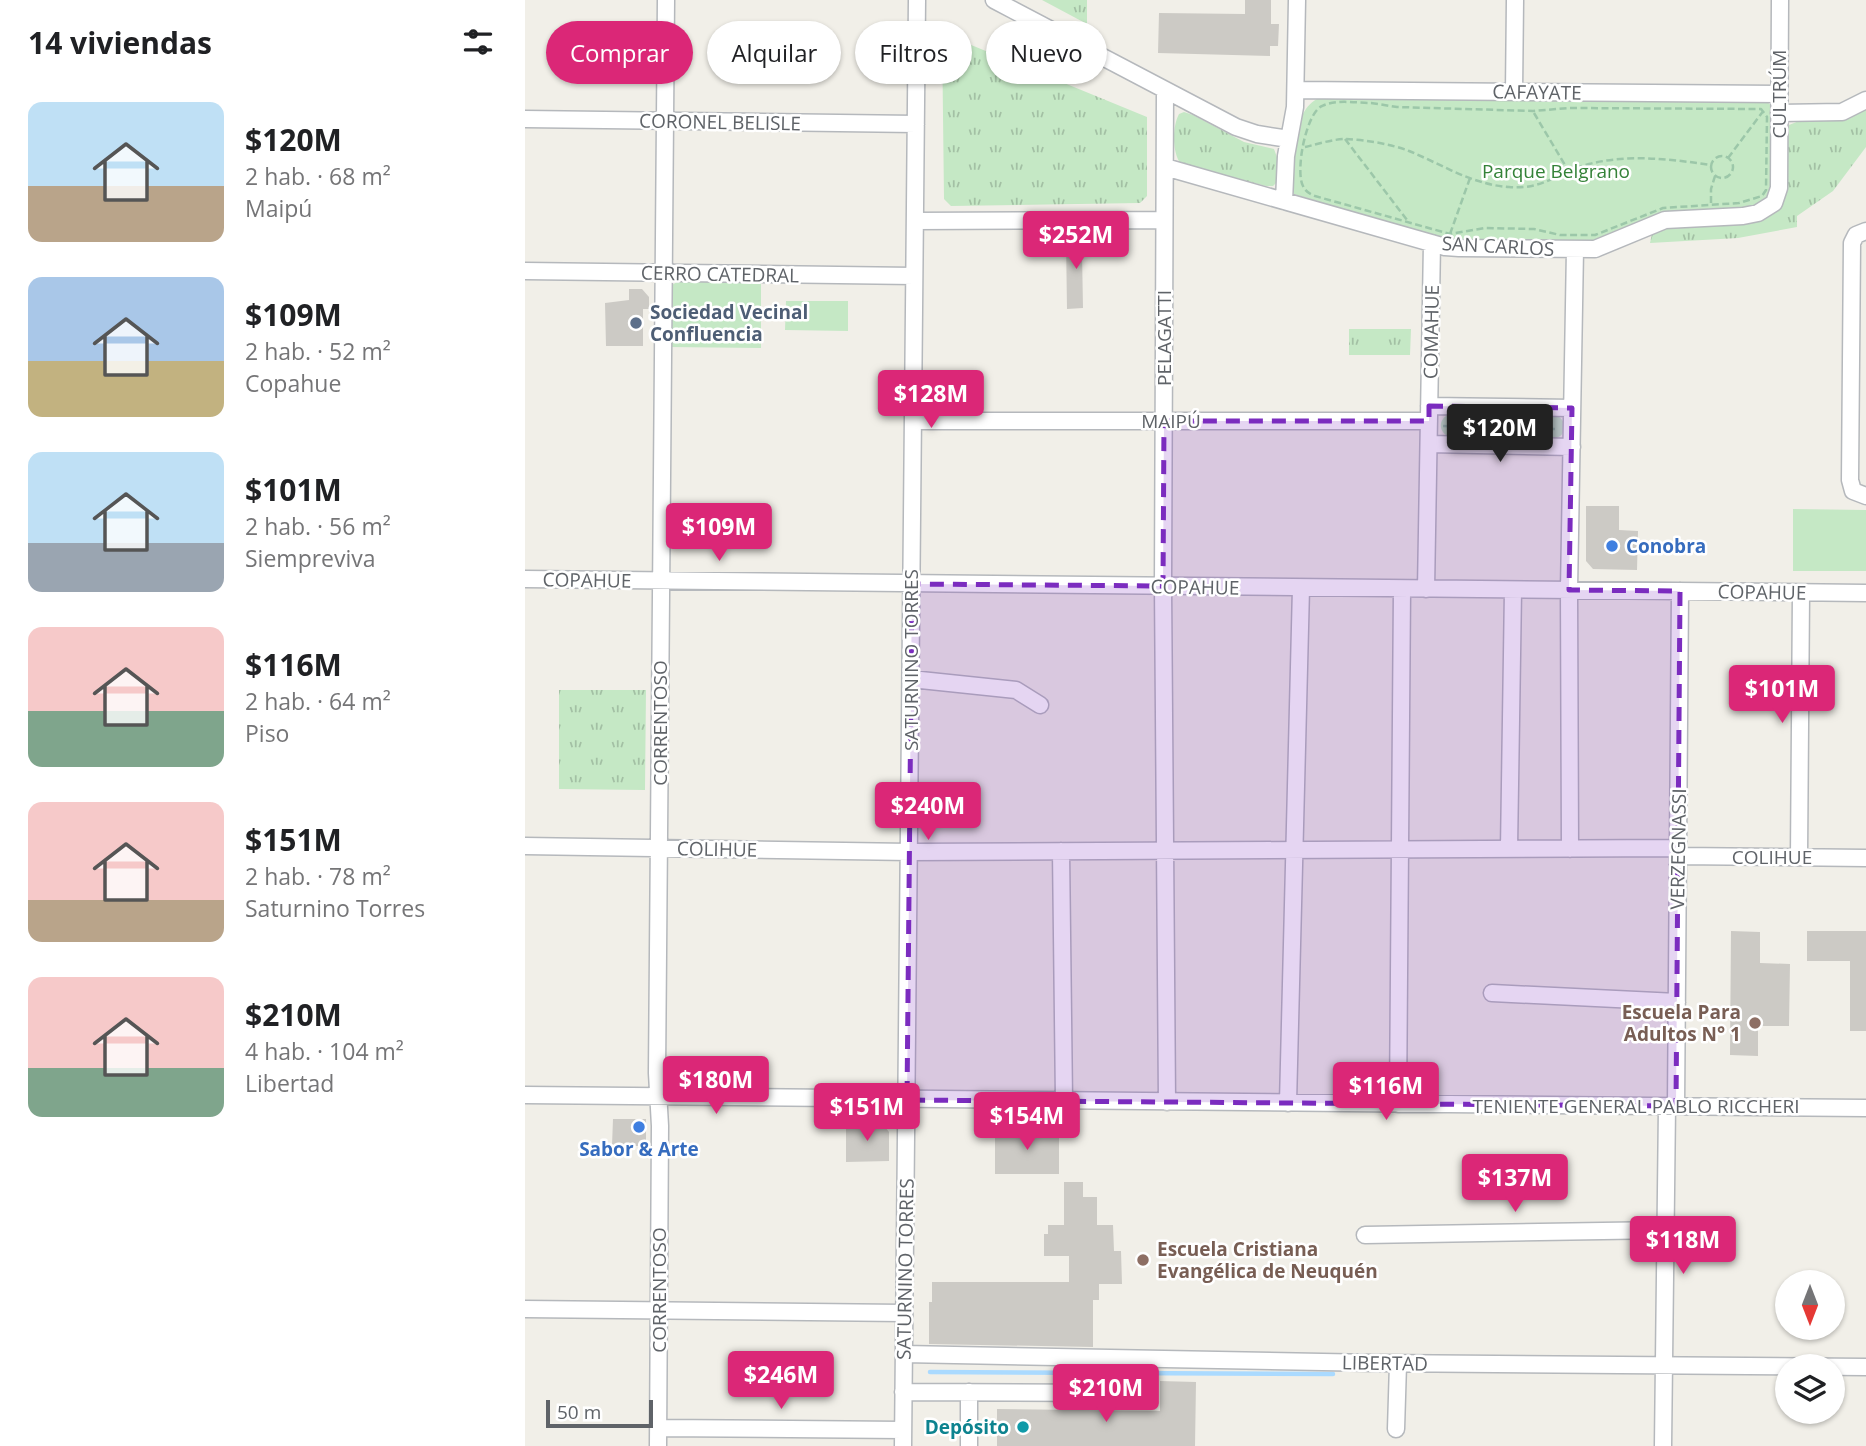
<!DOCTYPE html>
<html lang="es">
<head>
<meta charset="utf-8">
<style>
  body { margin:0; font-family:"Open Sans",sans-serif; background:#f6f6f6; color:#202124; height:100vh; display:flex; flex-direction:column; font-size:26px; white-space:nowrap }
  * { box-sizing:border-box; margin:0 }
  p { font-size:23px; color:#757577 }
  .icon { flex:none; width:38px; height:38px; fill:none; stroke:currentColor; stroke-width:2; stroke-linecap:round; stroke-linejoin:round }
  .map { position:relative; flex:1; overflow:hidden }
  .side { display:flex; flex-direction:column; background:#fff; width:525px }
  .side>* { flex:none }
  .top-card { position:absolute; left:21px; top:21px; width:665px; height:63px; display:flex; gap:14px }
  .needle { width:46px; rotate:180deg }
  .tools { position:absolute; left:1250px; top:1270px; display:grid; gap:14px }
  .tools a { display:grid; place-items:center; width:70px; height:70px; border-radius:50%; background:#fff; box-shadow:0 2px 5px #0004; font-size:35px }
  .scale { position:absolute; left:21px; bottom:18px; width:107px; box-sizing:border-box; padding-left:7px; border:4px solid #5f6368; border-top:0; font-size:19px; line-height:24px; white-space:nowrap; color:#5f6368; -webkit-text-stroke:5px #fff; paint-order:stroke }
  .price { position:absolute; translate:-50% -60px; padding:0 16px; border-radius:7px; background:#db2777; color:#fff; font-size:23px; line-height:46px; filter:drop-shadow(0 2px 4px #0008) }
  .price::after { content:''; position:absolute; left:50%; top:42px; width:21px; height:16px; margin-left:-10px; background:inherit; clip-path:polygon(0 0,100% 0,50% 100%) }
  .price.on { background:#222; color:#fff }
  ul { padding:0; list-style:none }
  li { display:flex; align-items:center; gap:21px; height:175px; padding:0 28px }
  li span { display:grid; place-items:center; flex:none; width:196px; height:140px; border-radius:14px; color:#555 }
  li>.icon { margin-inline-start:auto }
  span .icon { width:84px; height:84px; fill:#fffc; stroke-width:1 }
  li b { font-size:30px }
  h2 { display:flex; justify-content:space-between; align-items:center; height:84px; padding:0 28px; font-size:30px }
  .pill { padding:0 24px; border-radius:32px; background:#fff; box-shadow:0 2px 5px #0004; font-size:24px; line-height:63px }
  .pill.on { background:#db2777; color:#fff }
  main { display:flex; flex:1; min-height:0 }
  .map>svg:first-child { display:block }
</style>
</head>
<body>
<main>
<section class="side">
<h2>14 viviendas<svg class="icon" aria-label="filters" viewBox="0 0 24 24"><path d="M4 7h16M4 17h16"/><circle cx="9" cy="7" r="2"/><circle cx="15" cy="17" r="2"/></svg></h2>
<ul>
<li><span style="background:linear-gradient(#bfe0f5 60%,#b9a48a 0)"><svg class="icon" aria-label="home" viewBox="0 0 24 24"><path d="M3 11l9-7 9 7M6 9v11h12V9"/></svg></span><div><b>$120M</b><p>2 hab. · 68 m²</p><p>Maipú</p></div></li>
<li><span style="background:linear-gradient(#a9c7e8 60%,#c2b280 0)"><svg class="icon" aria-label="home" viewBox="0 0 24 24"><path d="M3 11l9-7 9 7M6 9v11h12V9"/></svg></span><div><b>$109M</b><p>2 hab. · 52 m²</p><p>Copahue</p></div></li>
<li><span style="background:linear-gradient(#bfe0f5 65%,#9aa5b1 0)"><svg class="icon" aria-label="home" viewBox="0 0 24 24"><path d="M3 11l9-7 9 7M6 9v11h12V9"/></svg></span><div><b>$101M</b><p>2 hab. · 56 m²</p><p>Siempreviva</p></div></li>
<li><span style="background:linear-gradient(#f6c9c9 60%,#7fa58c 0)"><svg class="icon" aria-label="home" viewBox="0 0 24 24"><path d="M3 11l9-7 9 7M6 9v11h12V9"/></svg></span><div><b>$116M</b><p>2 hab. · 64 m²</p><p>Piso</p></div></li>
<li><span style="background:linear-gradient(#f6c9c9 70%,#b9a48a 0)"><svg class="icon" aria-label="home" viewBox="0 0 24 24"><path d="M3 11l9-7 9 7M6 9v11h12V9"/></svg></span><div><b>$151M</b><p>2 hab. · 78 m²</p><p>Saturnino Torres</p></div></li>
<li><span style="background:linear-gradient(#f6c9c9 65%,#7fa58c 0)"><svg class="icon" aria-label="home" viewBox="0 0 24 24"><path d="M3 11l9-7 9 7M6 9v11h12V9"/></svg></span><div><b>$210M</b><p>4 hab. · 104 m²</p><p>Libertad</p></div></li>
</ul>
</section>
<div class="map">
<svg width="1341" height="1446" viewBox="0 0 1341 1446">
  <defs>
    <pattern id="grass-tufts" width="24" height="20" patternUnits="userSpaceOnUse" patternTransform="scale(1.75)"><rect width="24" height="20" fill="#c5e8c5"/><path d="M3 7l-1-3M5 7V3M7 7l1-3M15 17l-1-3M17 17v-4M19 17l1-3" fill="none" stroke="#a3c0a4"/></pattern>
  </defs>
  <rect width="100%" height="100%" fill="#f1efe8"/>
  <path fill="url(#grass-tufts)" d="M517,0h45v24z
    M417,33l205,84v79l-7,7 -189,3 -7,-7z
    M1341,109v38l-33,44 -36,25v11l-59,11 -88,5 2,-9 7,-5 115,-17 8,-7 3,-9 4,-71 10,-4 50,-2z
    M659,112l9,3 51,27 30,7 4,11 -2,23 -3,3h-7l-85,-22c-9,-11 -9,-37 -2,-50z
    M824,329h62l-1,26h-61z
    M34,690h87l-1,100 -86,-1z"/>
  <path fill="#c5e8c5" d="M797,97l444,4 7,6v85l-7,10 -19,7 -142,32 -153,1 -158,-48 -2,-5c1,-26 -1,-83 30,-92z
    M154,281l82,1v66l-92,-1 1,-61z
    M261,301h62v30l-63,-1z
    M924,414l109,2c10,7 9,19 -4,23l-105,-2c-11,-6 -11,-17 0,-23z
    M1268,509l73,1v61h-73z"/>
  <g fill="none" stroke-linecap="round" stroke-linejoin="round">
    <path stroke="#aadaff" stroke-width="4.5" d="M405,1372l403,2"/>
  </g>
  <path fill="#cccac5" d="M720,0h26v24h8l-1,22h-8v10l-112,-3 1,-40 86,1z
    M541,239h25v13h-9l1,56 -16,1z
    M104,289h13l7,8v12h-6v37h-37l-1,-43 24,-3z
    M1061,506h33v24l19,1 -1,39 -44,-1 -7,-8z
    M1206,931l29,1v31l30,1 -1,62h-31v30l-28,-1z
    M1282,931h59v100h-16v-70h-43z
    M88,1119h33v27h-34z
    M321,1123h36l7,9v29l-43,1z
    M470,1130h64v44h-64z
    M539,1182h19v15h14v28h16l1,26h7l1,33h-23v16h-6v47l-164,-3v-42h3v-20h137v-26h-25v-22h4v-9h16z
    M635,1381l36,1 -1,64h-198v-37l163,2z"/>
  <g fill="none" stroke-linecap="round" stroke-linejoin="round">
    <defs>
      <path id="minor" d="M469,0l242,127 21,7 32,5
        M640,90l-2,496 4,516
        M771,90l483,4
        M989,92l1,-92
        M1254,113l63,-1 24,-12
        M0,119l391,5
        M640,167l280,80 14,1 136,1 70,-29 78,-4 15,-3 16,-10 5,-15 1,-188
        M759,201l2,-45 9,-49 2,-107
        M390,221l249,-1
        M1341,231l-10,4 -4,8 -2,237 3,11 13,5
        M0,271l389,5
        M904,406l143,2
        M388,421h516
        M904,444l143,3
        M0,579l1341,14
        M901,589l6,-346
        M386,679l105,11 24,15
        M0,846l385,6 768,-4
        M984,849l4,-259
        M1045,849l-1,-259 6,-341
        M536,851l3,250
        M1153,856l188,2
        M1274,857l2,-264
        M967,993l185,9
        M0,1095l1341,13
        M763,1103l13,-515
        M873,1104l4,-515
        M1151,1106l4,-515
        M840,1235l300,-5
        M0,1309l379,4
        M379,1354l471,9 491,4
        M378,1392l214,1
        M133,1428l245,2
        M871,1429l2,-65
        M133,1446l2,-320 -3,-53 9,-1073
        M378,1446l14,-1446
        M444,1446v-54
        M1138,1446l4,-340"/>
    </defs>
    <use href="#minor" stroke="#b5b8bc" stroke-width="19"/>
    <path stroke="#9cc7a9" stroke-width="2.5" stroke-dasharray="7 3.5" stroke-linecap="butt" d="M846,103l26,4 136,4 36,-3 192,1 6,8 -1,73 -4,6 -23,7 -76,5 -68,27h-35l-26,-6 -49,-1 -35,6 -135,-38c-5,-2 -9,-4 -12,-10 -8,-15 3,-73 19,-80 14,-7 34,-3 49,-3z
      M1009,113l34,57
      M820,139l62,81
      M780,147c13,-3 28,-8 41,-8 20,1 45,5 63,12 32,13 64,34 100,36 36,3 48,-15 80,-23 40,-10 81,-5 122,1
      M1186 167a11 11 0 1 1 22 0a11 11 0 1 1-22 0Z
      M1203,158l36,-48
      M1186,203v-14l4,-13
      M925,234l20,-56
      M918,426l115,3"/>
    <use href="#minor" stroke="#fff" stroke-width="16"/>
  </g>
  <path fill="#7b2cbf" fill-opacity="0.2" stroke="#7b2cbf" stroke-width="5" stroke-dasharray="14 9" stroke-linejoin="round" d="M904,406l143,2 -3,182 111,1 -4,515 -769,-6 5,-516 251,2 1,-165h265z"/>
  <circle fill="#5c6f8a" stroke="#fff" stroke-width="2.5" cx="111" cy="323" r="7"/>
  <g fill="#3f7fe0" stroke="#fff" stroke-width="2.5">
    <circle cx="1087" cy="546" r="7"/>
    <circle cx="114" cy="1127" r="7"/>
  </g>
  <g fill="#8d6e63" stroke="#fff" stroke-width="2.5">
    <circle cx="1230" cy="1023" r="7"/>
    <circle cx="618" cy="1260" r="7"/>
  </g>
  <circle fill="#0f9aa8" stroke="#fff" stroke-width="2.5" cx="498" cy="1427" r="7"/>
  <g text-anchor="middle" stroke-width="5" stroke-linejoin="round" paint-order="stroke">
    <g font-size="19" fill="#5f6368" stroke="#fff">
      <text transform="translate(1012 92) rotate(1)" y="7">CAFAYATE</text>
      <text transform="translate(1254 94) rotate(-90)" y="7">CULTRÚM</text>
      <text transform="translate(195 122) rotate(1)" y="7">CORONEL BELISLE</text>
      <text transform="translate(973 246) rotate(3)" y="7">SAN CARLOS</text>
      <text transform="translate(195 274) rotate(1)" y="7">CERRO CATEDRAL</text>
      <text transform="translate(906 332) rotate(-89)" y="7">COMAHUE</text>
      <text transform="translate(639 338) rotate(-90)" y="7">PELAGATTI</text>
      <text x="646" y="428">MAIPÚ</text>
      <text transform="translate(62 580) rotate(1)" y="7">COPAHUE</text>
      <text transform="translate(670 587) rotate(1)" y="7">COPAHUE</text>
      <text transform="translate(1237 592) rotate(1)" y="7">COPAHUE</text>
      <text transform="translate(386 660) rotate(-90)" y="7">SATURNINO TORRES</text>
      <text transform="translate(135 723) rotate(-90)" y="7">CORRENTOSO</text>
      <text transform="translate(192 849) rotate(1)" y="7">COLIHUE</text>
      <text transform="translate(1153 849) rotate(-89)" y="7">VERZEGNASSI</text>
      <text x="1247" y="864">COLIHUE</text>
      <text x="1111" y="1113">TENIENTE GENERAL PABLO RICCHERI</text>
      <text transform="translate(380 1269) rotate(-89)" y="7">SATURNINO TORRES</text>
      <text transform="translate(134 1290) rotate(-90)" y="7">CORRENTOSO</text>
      <text transform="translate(860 1363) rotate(1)" y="7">LIBERTAD</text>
    </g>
    <g font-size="19" fill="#348238" stroke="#fff">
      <text x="1031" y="178">Parque Belgrano</text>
    </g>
    <g font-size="19" font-weight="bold" fill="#4e5e75" stroke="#fff" text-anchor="start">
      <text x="125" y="319">Sociedad Vecinal<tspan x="125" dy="22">Confluencia</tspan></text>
    </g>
    <g font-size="19" font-weight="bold" fill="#366cbe" stroke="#fff" text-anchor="start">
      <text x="1101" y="553">Conobra</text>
      <text x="114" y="1156" text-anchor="middle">Sabor &amp; Arte</text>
    </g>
    <g font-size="19" font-weight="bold" fill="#785e54" stroke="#fff" text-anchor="end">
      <text x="1216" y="1019">Escuela Para<tspan x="1216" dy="22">Adultos N° 1</tspan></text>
      <text x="632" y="1256" text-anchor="start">Escuela Cristiana<tspan x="632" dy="22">Evangélica de Neuquén</tspan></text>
    </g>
    <g font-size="19" font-weight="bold" fill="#0d838f" stroke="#fff" text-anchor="end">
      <text x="484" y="1434">Depósito</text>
    </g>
  </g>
</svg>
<div class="tools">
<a><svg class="needle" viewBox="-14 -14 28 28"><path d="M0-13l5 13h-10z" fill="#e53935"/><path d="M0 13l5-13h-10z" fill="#757577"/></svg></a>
<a><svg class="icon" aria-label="layers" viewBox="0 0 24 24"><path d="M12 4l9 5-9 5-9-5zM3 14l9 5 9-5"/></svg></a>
</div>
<div class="scale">50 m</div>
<b class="price" style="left:551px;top:271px">$252M</b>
<b class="price" style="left:406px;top:430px">$128M</b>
<b class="price on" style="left:975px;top:464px">$120M</b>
<b class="price" style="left:194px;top:563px">$109M</b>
<b class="price" style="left:1257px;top:725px">$101M</b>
<b class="price" style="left:403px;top:842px">$240M</b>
<b class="price" style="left:191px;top:1116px">$180M</b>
<b class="price" style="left:861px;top:1122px">$116M</b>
<b class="price" style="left:342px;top:1143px">$151M</b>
<b class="price" style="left:502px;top:1152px">$154M</b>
<b class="price" style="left:990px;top:1214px">$137M</b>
<b class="price" style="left:1158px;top:1276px">$118M</b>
<b class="price" style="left:256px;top:1411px">$246M</b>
<b class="price" style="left:581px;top:1424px">$210M</b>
<div class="top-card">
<a class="pill on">Comprar</a>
<a class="pill">Alquilar</a>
<a class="pill">Filtros</a>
<a class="pill">Nuevo</a>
</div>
</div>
</main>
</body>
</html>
